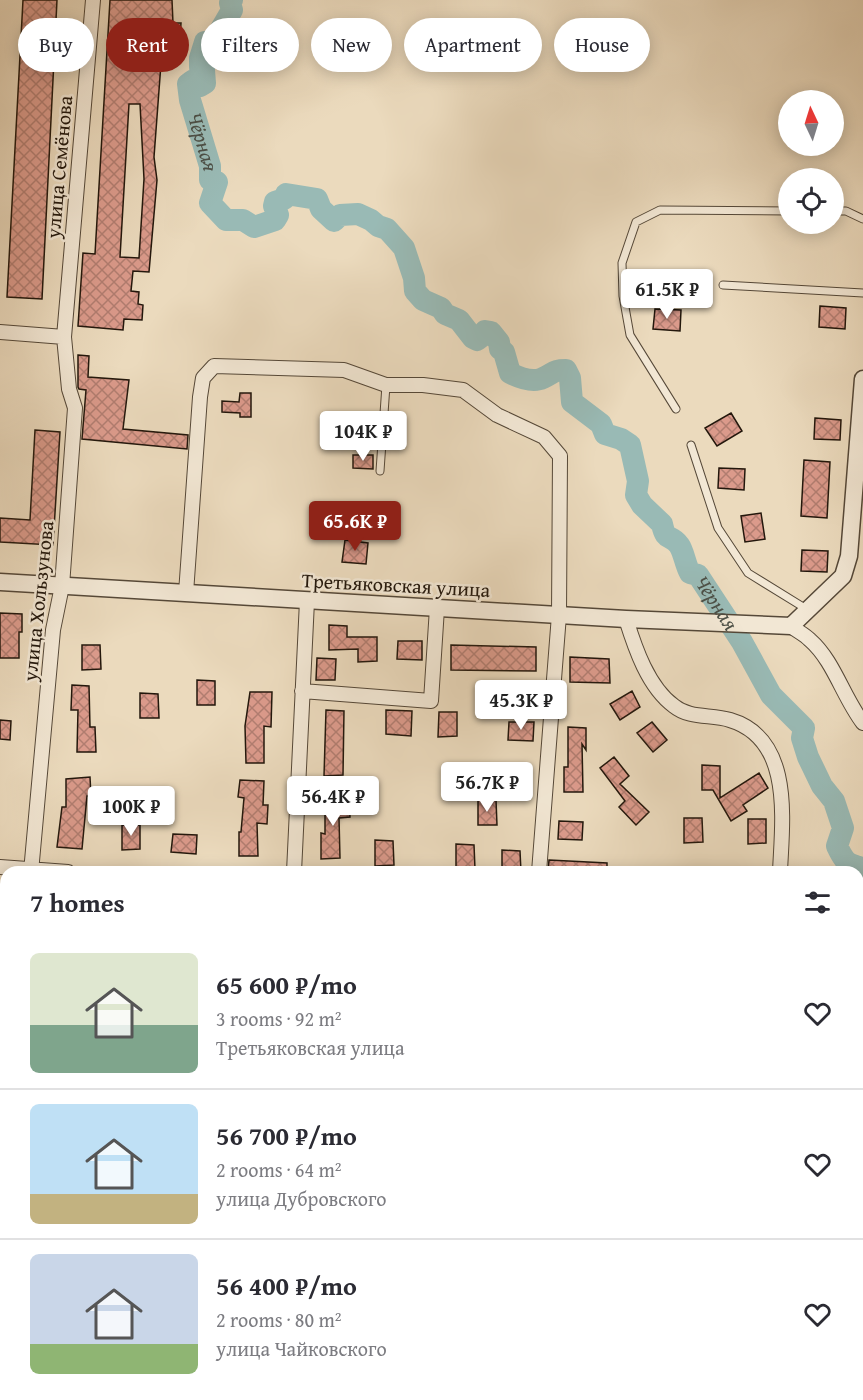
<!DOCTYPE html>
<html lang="en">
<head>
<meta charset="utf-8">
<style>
  body { margin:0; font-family:"Gentium Book Plus",serif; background:#f7f7f7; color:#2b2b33; height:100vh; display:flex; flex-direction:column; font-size:22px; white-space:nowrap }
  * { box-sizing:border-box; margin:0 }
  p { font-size:20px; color:#7c7c81 }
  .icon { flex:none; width:33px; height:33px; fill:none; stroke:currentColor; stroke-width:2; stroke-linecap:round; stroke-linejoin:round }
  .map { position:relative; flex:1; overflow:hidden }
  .details { position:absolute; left:0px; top:866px; width:864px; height:536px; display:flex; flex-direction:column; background:#fff; border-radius:18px 18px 0 0; box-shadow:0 3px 15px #0003 }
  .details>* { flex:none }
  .hud { position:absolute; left:18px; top:18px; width:828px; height:54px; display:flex; gap:12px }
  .needle { width:39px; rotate:356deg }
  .buttons { position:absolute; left:778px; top:90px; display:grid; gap:12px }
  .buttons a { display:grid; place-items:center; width:66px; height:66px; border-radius:50%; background:#fff; box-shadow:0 3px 15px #0003; font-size:30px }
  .price { position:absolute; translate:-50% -51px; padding:0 14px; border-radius:6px; background:#fff; color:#222; font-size:20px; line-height:39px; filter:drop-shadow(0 2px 3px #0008) }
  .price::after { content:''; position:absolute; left:50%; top:36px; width:18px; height:14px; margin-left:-9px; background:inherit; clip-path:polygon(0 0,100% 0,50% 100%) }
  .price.on { background:#8f2418; color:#fff }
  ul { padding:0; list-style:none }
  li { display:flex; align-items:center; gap:18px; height:150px; padding:0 30px }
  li+li { border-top:2px solid #e1e1e2 }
  li span { display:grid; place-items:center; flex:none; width:168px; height:120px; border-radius:9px; color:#555 }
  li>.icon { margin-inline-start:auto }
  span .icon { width:72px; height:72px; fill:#fffc; stroke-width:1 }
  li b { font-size:26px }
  h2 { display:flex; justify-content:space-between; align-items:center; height:72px; padding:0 30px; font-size:26px }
  .pill { padding:0 21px; border-radius:27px; background:#fff; box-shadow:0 3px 15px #0003; font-size:21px; line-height:54px }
  .pill.on { background:#8f2418; color:#fff }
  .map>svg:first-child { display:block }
</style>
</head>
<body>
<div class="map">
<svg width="863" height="1400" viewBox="0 0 863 1400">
  <defs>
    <pattern id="building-cross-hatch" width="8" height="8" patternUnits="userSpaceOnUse" patternTransform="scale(1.5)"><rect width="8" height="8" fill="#db9a8b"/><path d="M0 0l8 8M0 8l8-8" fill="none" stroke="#b17d70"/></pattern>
  </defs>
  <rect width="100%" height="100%" fill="#ebdabd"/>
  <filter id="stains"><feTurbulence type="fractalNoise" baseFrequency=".00333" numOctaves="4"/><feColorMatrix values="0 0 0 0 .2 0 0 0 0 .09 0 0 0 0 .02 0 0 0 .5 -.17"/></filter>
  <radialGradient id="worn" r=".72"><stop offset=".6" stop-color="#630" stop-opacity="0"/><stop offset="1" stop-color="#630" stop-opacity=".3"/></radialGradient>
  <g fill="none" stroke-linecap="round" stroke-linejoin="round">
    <g stroke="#99bab5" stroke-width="22">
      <path id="s1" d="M232,0l-2,3 2,7 -18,31 -9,1 -5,16v9l4,3 1,13 -5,3 -8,-5 -4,3 2,16 20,66v14l7,2 -7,21 16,17h17l11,7 21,-7 3,-5 -4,-9 1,-4 9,-3 2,-5 31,5 4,10 13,12 6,-6 18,-1 13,6 7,6 9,3 17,19 10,30 1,13 8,9 18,8 4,6 14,6 14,18 4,2 8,-6v-3l6,1 8,10 1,7 4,3 6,21c10,5 23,10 33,5 11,-5 10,-8 23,-8l4,8 2,24 29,22 4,10 16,5 9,6 8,36 -2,14 6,10 20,19c4,19 8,9 17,21 5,7 6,19 11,28l8,2 44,67 29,53 33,33 -2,10 6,19 14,29 12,15 9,27 -6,18c7,15 9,18 26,22"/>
      <path d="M858,900l5,-3"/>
      <path d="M858,1105l3,5 -3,26"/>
      <path d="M858,1175l5,5"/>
      <path d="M858,1221l5,-3"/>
      <path d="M858,1278l5,3"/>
    </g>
  </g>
  <path fill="url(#building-cross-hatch)" stroke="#23170c" stroke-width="1.5" fill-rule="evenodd" d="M23,0h34l-15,299 -35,-2z
    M110,0h62l1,23h8l-1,15 -17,-1 -9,120 3,23 -8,92 -16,-1 -2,20 8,1 -1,12 5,1 -1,15 -18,-1 -1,11 -45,-4 5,-73 12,1zM129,104h11l4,75 -5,79 -19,-1z
    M820,306l26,2 -1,21 -26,-2z
    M655,309l26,1 -1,21 -27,-2z
    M78,355l11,1 -1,21 41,3 -6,49 65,6 -1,14 -105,-10 4,-49 -7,-1 -1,-2z
    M240,393h11v24h-11v-4l-18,-1v-11l17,1z
    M731,413l11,18 -25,15 -12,-18z
    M815,418l26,2 -1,20 -26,-1z
    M35,430l25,2 -7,113 -53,-3v-24l30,2z
    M353,455h20v14l-20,-1z
    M804,460l26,2 -3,56 -26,-2z
    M719,468l26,1 -1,21 -26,-2z
    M761,513l4,26 -20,3 -4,-26z
    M345,540l23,3 -2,21 -24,-2z
    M802,550l26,1 -1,21 -26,-1z
    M0,613l22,1v18h-3v26h-19z
    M329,625l18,1v11h30v24l-19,1v-13l-29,1z
    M398,641h24v19l-25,-1z
    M82,645h18l1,24 -19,1z
    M451,645l85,2v24l-85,-1z
    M570,657l39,2 1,24 -40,-1z
    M317,658l19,1 -1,21h-19z
    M197,680l18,1v24h-18z
    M72,685l17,1 1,41h5l1,25h-19l1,-42h-7z
    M632,691l8,16 -20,13 -10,-16z
    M250,692h22l-1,35 -7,-1v37h-18l-1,-37z
    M140,693l18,1 1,24h-19z
    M326,710l18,1 -1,64 -19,1z
    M386,710l26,1 -1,25 -25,-2z
    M439,712h18v24l-19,1z
    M0,720l11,1 -1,19 -10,-1z
    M509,722h25l-1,19 -25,-1z
    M652,722l15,18 -14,12 -16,-19z
    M568,727l18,1v22l-4,-6 1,48h-19v-25h4z
    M614,757l15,19 -9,8 29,28 -13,13 -17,-18 6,-6 -25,-33z
    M702,765l18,1v32l39,-25 9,15 -25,17 4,6 -16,10 -18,-31h-11z
    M90,777l1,19h-4l-5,53 -25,-2 5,-40h4v-28z
    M502,779h24v18h-25z
    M240,780l24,1 -1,24h5l-1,19 -10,-1 1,33h-19v-24h2l3,-34 -6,-1z
    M349,799l1,18 -11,1 1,40 -19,1v-26l4,1v-34z
    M478,800h18l1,25h-19z
    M684,818h18l1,24 -19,1z
    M748,819h18v24l-18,1z
    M559,821l24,1 -1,18 -24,-1z
    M122,825h18v24l-18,1z
    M173,834l24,1 -1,19 -25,-2z
    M375,840l18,1 1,24 -19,1z
    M456,844l18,1 1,24h-19z
    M502,850l18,1 1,21h-19z
    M549,860l58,3v9h-59z"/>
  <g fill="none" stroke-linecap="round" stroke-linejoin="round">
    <defs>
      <path id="service" d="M834,211h12l17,8
        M723,285l140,8
        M676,409l-46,-74 -7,-39 -1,-33 14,-41 24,-12 129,1
        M691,445l27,83 30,45 60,37
        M380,471l6,-86"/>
      <path id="minor" d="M0,332l64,5
        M186,593l14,-196 3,-19 11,-12 130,4 42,15h37l40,5 34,25 47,22 16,19 -1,159 -20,257
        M626,619c9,29 22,68 48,87 16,13 37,8 56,14 64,19 52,102 50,152
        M791,626c6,5 13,8 19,14 24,21 33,57 53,83
        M302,691l129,10 6,-93
        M0,867l68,5
        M31,872l22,-242 9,-44 13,-178 -6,-19 -5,-52 29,-337
        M294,872l13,-271
        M0,1268l6,-74
        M173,1400v-5
        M502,1400v-5"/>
      <path id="tertiary" d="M0,582l626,37 165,7 52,-50 6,-20 14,-177"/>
    </defs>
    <use href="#service" stroke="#554838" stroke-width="9"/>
    <use href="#minor" stroke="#554838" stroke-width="16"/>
    <use href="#tertiary" stroke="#554838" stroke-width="19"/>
    <use href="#service" stroke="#f2e7d4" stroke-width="7"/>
    <use href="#minor" stroke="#f2e7d4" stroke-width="14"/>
    <use href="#tertiary" stroke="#f2e7d4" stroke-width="16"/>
  </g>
  <g text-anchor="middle" stroke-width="5" stroke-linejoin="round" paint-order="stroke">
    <g font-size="20" fill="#23170c" stroke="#f2e7d4">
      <text transform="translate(59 167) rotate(-85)" y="7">улица Семёнова</text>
      <text transform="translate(396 585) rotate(3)" y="7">Третьяковская улица</text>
      <text transform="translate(38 601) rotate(-84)" y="7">улица Хользунова</text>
    </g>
    <g font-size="21" font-style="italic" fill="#4c5047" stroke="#f2e7d4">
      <text dy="7" stroke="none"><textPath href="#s1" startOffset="180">Чёрная</textPath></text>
      <text dy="7" stroke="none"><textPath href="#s1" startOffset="1053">Чёрная</textPath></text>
    </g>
  </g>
  <rect width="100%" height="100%" filter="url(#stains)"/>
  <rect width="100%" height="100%" fill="url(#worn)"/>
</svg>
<div class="buttons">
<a><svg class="needle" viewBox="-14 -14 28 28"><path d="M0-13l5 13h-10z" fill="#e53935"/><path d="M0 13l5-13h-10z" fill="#7c7c81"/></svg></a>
<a><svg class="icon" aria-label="locate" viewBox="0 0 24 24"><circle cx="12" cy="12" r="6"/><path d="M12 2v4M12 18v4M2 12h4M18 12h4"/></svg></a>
</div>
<b class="price" style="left:667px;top:320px">61.5K ₽</b>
<b class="price" style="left:363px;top:462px">104K ₽</b>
<b class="price on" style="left:355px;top:552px">65.6K ₽</b>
<b class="price" style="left:521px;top:731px">45.3K ₽</b>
<b class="price" style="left:487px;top:813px">56.7K ₽</b>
<b class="price" style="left:333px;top:827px">56.4K ₽</b>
<b class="price" style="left:131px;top:837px">100K ₽</b>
<div class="hud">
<a class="pill">Buy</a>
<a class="pill on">Rent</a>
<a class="pill">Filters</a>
<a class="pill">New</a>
<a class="pill">Apartment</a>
<a class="pill">House</a>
</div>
<section class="details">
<h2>7 homes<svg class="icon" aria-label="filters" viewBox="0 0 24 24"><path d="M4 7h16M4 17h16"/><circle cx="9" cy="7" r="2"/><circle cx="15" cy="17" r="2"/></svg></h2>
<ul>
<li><span style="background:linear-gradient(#dfe7d0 60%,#7fa58c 0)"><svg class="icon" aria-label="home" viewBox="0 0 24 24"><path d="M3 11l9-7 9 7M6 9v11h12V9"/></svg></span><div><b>65 600 ₽/mo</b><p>3 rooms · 92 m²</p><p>Третьяковская улица</p></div><svg class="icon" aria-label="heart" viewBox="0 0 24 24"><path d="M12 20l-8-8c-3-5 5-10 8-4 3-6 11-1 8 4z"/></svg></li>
<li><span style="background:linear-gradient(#bfe0f5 75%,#c2b280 0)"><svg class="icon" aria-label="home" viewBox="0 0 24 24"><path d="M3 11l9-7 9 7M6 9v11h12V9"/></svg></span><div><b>56 700 ₽/mo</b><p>2 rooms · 64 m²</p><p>улица Дубровского</p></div><svg class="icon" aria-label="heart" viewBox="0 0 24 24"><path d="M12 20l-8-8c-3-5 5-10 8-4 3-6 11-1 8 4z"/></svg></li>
<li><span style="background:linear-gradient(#c9d6e8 75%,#8fb573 0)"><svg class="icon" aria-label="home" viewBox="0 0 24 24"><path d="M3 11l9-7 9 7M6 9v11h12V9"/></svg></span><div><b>56 400 ₽/mo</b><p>2 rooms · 80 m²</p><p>улица Чайковского</p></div><svg class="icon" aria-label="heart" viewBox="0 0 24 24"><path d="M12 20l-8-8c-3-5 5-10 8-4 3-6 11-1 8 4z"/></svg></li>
</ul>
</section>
</div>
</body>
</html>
